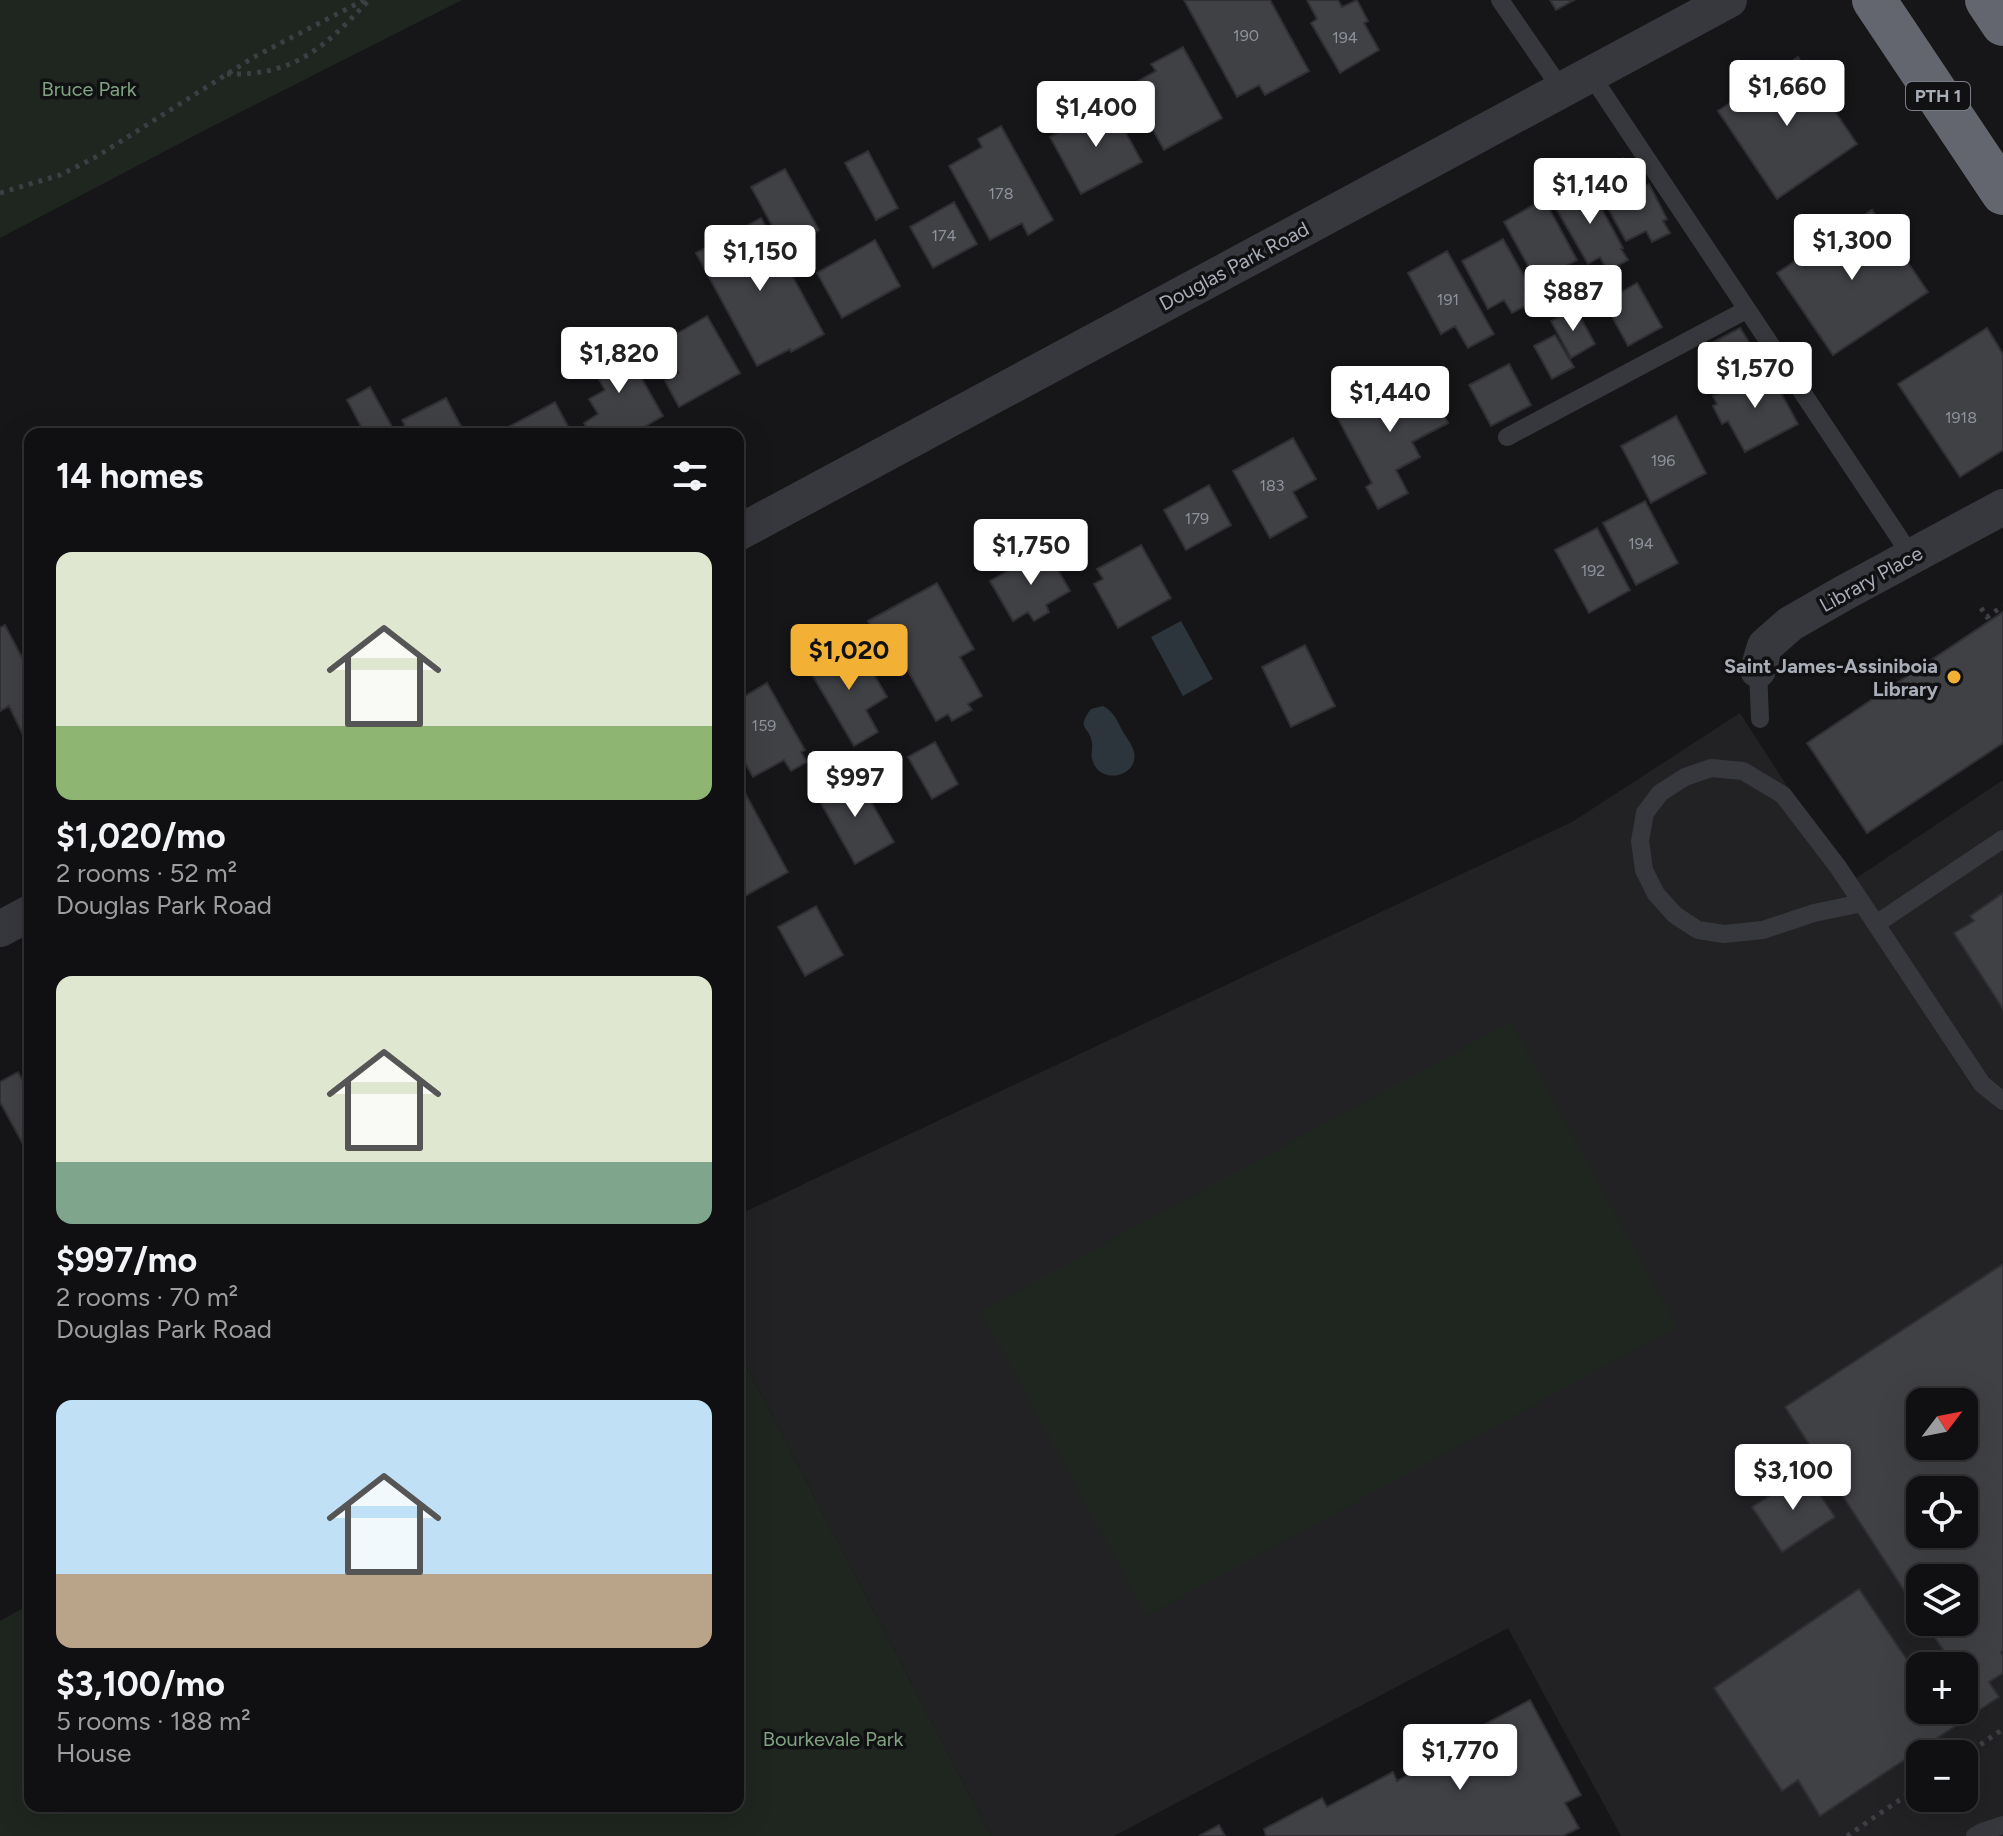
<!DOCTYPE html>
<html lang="en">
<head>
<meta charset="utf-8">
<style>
  body { margin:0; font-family:Figtree,sans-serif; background:#19191b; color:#f1f3f6; height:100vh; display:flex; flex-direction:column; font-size:30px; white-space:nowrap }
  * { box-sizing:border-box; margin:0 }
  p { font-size:26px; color:#9c9d9f }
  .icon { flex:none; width:44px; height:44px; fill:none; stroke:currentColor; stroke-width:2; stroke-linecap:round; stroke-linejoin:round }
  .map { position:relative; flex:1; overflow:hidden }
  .drawer { position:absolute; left:24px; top:428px; width:720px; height:1384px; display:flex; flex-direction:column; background:#101012; border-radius:16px; box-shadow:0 8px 32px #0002,0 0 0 2px #303032 }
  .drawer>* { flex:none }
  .needle { width:52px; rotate:58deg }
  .fabs { position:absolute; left:1906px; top:1388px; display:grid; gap:16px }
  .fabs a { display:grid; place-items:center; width:72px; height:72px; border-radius:16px; background:#101012; box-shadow:0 8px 32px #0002,0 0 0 2px #303032; font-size:40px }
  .price { position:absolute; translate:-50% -68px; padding:0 18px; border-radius:8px; background:#fff; color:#222; font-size:26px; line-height:52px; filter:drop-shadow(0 2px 4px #0008) }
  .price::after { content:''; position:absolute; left:50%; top:48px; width:24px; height:18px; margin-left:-12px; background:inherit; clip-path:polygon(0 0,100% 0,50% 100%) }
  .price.selected { background:#f2b134; color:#111 }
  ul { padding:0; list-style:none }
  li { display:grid; align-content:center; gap:16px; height:424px; padding:0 32px }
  li span { display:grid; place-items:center; height:248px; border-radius:16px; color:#555 }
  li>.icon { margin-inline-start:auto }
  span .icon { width:144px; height:144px; fill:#fffc; stroke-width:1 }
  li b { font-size:34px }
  h2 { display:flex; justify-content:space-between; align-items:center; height:96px; padding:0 32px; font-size:34px }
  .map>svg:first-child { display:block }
</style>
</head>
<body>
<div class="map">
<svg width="2003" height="1836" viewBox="0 0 2003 1836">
  <rect width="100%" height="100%" fill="#161618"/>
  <path fill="#222225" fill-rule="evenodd" d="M1740,713l109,170 154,-103v1056h-382l-113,-208 -394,208h-123l-253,-486v-135l834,-393zM1920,1402h44v44h-44zM1920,1490h44v44h-44zM1920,1578h44v44h-44zM1920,1666h44v44h-44zM1920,1754h44v44h-44z"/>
  <path fill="#1e261f" d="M0,0h462l-253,128 -209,110z
    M1511,1022l166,305 -530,289 -166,-305z
    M738,1350l253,486h-991v-215l30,-17v202h708z"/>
  <path fill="#2c353c" d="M1181,621l32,58 -30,17 -32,-59z
    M1103,706c10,5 14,14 19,24 4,7 10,14 12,22 5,25 -33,33 -41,10 -3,-7 0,-12 -1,-19 -2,-17 -17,-13 -1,-34z"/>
  <path fill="#404145" stroke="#303034" stroke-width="2" fill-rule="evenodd" d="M1184,0h86l39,71 -44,24 -6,-10 -22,12z
    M1307,0h31l4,7 15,-7 11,21 -4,2 15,27 -39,23 -29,-50 6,-4z
    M1550,0h24l-18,10z
    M1183,47l39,71 -58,32 -35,-64 27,-15 -5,-7z
    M1798,57l59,87 -80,55 -59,-88z
    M1110,104l32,58 -61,32 -31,-57z
    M1001,126l52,94 -25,15 -6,-12 -32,17 -41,-74 33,-19 -4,-8z
    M868,151l30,57 -22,12 -31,-57z
    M1623,158l16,31 10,-5 18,35 -4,2 7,12 -18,9 -6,-11 -20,10 -36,-65z
    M785,169l34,61 -34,19 -34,-62z
    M1582,180l8,13 2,-2 31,57 -2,1 7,11 -20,11 -8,-14 -12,7 -31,-54 4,-2 -7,-12z
    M1544,199l33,61 -40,22 -33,-60z
    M954,202l23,42 -44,24 -23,-41z
    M1872,210l56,82 -95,63 -56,-82z
    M761,218l63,116 -33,18 -1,-3 -33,17 -61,-113z
    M1503,239l27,48 -5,2 7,13 -20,11 -8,-13 -16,9 -26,-48z
    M875,240l25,46 -58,32 -25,-45z
    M1447,251l47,83 -26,14 -13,-22 -14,8 -33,-61z
    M1637,283l25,44 -34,19 -24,-44z
    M1575,308l20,36 -24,14 -20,-37z
    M707,316l33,57 -61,34 -14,-26 14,-8 -18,-30z
    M1740,328l20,31 -34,17 -16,-32z
    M1987,328l16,26v96l-43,27 -62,-93z
    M1555,335l19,32 -22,12 -18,-33z
    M611,339l22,36 5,-3 25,44 -31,18h-42l-6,-11 14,-9 -9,-15 16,-9 -20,-35z
    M1509,364l22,41 -40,21 -22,-41z
    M1767,367l31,57 -53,28 -17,-31 -6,3 -9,-18 4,-2 -4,-8z
    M1423,377l25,46 -36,19 8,15 -24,13 12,23 -30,16 -12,-22 6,-4 -37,-70 48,-26 5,9z
    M370,387l26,47h-31l-18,-34z
    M446,398l19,36h-56l-7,-14z
    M555,402l17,32h-72l-1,-2z
    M1676,416l30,57 -55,30 -30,-57z
    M1293,438l23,41 -23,13 14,25 -37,21 -37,-67z
    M1209,485l22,40 -45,25 -22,-40z
    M1645,501l33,62 -42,22 -33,-62z
    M1597,528l33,62 -41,23 -34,-63z
    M1141,545l30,53 -53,30 -24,-44 9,-5 -6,-10z
    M1046,549l24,42 -24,14 3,7 -15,9 -6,-9 -15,9 -23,-40z
    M937,583l37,66 -14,8 22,39 -14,8 4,6 -20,11 -4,-7 -12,7 -38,-68 3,-2 -2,-4 -12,7 -19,-33z
    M2003,612v131l-136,90 -60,-90z
    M5,625l25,48v63l-5,3 -16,-33 -9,5v-83z
    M1305,645l30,61 -44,21 -29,-60z
    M842,646l10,17 12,-6 23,40 -21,13 12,22 -24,14 -47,-80z
    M767,683l38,67 -4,2 6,10 -16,9 -7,-11 -31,17 -15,-27v-50z
    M935,742l23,42 -26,15 -24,-42z
    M856,775l38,67 -39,22 -38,-68z
    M738,780l50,92 -50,28z
    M2003,893v116l-49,-76 20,-12 -4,-5z
    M816,906l27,49 -38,21 -27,-49z
    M18,1072l8,15 4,-3v73l-30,-55v-20z
    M2003,1264v387l-2,1 2,4v17l-14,9 10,15 -179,119 -22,-36 -16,11 -68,-103 145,-99 61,90v31h44v-44h-21l7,-5 -25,-39h39v-44h-44v37l-135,-208zM1920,1402h44v44h-44zM1920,1490h44v44h-44z
    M1805,1473l30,44 -53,35 -30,-45z
    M1530,1700l51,95 -16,8 14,25 -16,8h-297l-2,-7 58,-31 5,9 66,-35 4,9 85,-46 -4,-7z
    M1219,1825l6,11h-26z"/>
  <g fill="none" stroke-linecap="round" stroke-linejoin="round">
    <path stroke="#3d3f44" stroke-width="5" stroke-dasharray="4 6" stroke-linecap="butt" d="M227,74c68,2 98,-27 142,-74
      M0,193l60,-18 36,-18 158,-100 110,-57
      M1981,608l6,9 16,-11
      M1964,1756l39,-27
      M1847,1836l73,-50"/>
    <path stroke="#37383d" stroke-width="18" d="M1500,0l62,90
      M1591,75l321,482
      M1507,437l239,-127
      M1758,670l2,49
      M1862,903l-48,10 -51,17 -39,4 -26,-4 -23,-15 -19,-21 -12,-24 -4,-29 5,-28 15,-20 25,-16 26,-9 32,3 40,24 55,72 24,36 120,181 21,17
      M1876,924l127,-85
      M1975,1836l7,-4 21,-7"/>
    <path stroke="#37383d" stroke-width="36" d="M738,533l991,-533
      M1758,670l7,-24 25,-22 52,-30 161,-87
      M0,929l30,-16"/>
    <path stroke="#63666e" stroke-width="44" d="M1874,0l129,193
      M1987,0l16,24"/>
  </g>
  <circle fill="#f2b134" stroke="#111113" stroke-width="3" cx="1954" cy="677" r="8"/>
  <g text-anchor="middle" stroke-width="7" stroke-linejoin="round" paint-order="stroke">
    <g font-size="16" fill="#8e929b">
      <text x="1246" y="41">190</text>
      <text x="1345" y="43">194</text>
      <text x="1001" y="199">178</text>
      <text x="944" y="241">174</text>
      <text x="1448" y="305">191</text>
      <text x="1961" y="423">1918</text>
      <text x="1663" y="466">196</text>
      <text x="1272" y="491">183</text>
      <text x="1197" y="524">179</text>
      <text x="1641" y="549">194</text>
      <text x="1593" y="576">192</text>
      <text x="764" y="731">159</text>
    </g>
    <rect fill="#111113" stroke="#7b7e86" stroke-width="2" x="1906" y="82" width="64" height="28" rx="6"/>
    <g font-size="18" font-weight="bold" fill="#a8adb8">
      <text x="1938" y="102">PTH 1</text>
    </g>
    <g font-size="20" fill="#7fa381" stroke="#111113">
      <text x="89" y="96">Bruce Park</text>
      <text x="833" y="1746">Bourkevale Park</text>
    </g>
    <g font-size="20" fill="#a8adb8" stroke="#111113">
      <text transform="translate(1234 266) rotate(-28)" y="7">Douglas Park Road</text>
      <text transform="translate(1871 579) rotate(-29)" y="7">Library Place</text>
    </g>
    <g font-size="20" font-weight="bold" fill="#a8adb8" stroke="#111113" text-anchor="end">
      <text x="1938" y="673">Saint James-Assiniboia<tspan x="1938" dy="23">Library</tspan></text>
    </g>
  </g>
</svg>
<div class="fabs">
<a><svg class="needle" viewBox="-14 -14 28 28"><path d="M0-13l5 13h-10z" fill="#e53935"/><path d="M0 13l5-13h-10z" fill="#9c9d9f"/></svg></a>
<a><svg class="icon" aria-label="locate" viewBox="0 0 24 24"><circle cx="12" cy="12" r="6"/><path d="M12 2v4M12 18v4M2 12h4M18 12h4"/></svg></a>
<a><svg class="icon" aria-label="layers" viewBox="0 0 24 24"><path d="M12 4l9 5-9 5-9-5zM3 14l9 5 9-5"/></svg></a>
<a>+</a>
<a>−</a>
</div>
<b class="price" style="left:1787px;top:128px">$1,660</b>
<b class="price" style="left:1096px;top:149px">$1,400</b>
<b class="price" style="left:1590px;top:226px">$1,140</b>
<b class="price" style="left:1852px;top:282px">$1,300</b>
<b class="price" style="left:760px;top:293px">$1,150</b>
<b class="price" style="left:1573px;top:333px">$887</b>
<b class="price" style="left:619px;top:395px">$1,820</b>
<b class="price" style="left:1755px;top:410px">$1,570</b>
<b class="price" style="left:1390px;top:434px">$1,440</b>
<b class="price" style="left:1031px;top:587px">$1,750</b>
<b class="price selected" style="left:849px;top:692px">$1,020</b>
<b class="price" style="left:855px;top:819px">$997</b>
<b class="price" style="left:1793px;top:1512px">$3,100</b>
<b class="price" style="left:1460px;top:1792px">$1,770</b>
<section class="drawer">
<h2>14 homes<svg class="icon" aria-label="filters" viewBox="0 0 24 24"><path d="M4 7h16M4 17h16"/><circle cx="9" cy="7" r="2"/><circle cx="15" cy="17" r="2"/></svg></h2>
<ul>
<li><span style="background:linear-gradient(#dfe7d0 70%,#8fb573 0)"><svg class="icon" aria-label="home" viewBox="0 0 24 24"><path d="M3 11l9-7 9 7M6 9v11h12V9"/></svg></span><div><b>$1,020/mo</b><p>2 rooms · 52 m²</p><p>Douglas Park Road</p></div></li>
<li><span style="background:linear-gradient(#dfe7d0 75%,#7fa58c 0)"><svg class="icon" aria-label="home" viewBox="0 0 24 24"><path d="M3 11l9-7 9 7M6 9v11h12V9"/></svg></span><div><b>$997/mo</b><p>2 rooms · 70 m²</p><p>Douglas Park Road</p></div></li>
<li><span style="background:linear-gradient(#bfe0f5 70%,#b9a48a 0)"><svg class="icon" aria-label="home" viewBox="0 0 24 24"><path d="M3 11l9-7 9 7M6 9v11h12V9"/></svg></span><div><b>$3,100/mo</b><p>5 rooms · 188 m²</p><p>House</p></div></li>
</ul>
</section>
</div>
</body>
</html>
